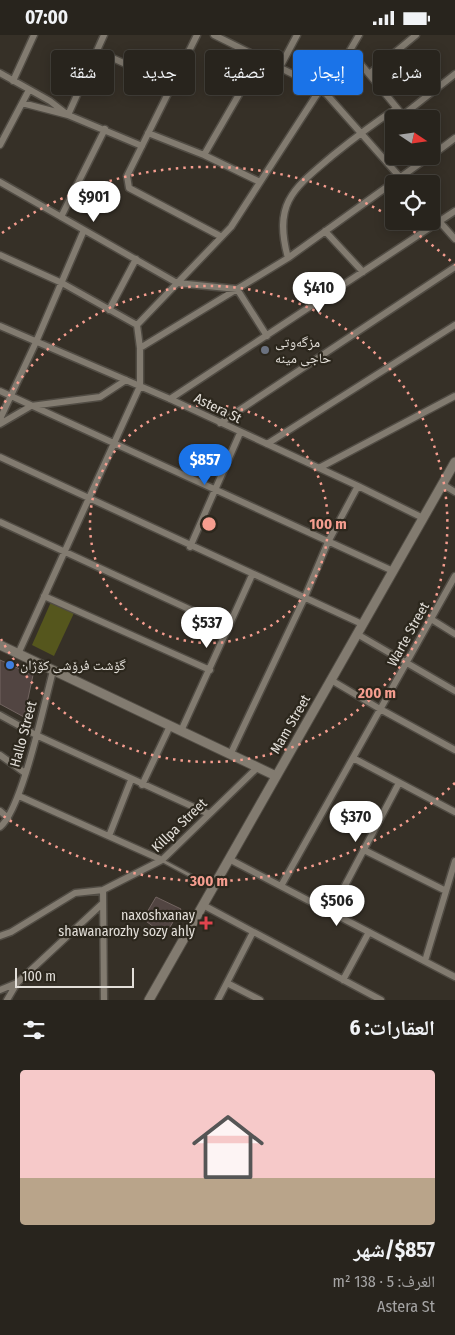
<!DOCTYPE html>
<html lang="ar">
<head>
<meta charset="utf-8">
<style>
  body { margin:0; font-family:"Fira Sans Condensed","Noto Naskh Arabic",sans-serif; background:#302c26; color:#f1f3f6; direction:rtl; height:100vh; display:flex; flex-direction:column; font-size:19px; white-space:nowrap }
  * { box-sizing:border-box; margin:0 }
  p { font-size:16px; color:#a5a4a4 }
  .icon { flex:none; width:28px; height:28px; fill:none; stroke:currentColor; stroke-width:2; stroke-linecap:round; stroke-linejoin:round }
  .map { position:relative; height:965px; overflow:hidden; direction:ltr }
  .panel { display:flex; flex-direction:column; background:#28241d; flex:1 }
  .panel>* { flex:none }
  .hud { position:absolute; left:15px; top:15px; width:425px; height:45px; direction:rtl; display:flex; gap:10px }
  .needle { width:32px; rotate:103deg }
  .buttons { position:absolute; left:385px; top:75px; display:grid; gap:10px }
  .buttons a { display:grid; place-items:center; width:55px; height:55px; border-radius:5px; background:#28241d; box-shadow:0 2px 12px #0003,0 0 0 1px #44413b; font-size:25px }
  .scale { position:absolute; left:15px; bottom:12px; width:119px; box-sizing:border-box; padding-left:5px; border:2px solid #e3dfd9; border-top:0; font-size:14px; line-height:18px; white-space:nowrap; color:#e3dfd9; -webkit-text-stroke:4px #2c271d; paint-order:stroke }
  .price { position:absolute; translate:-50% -42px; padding:0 11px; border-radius:18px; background:#fff; color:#222; font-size:16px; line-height:32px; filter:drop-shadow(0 1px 2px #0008) }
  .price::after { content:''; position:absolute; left:50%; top:30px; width:15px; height:11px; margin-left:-8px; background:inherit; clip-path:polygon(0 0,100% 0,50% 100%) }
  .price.selected { background:#1a73e8; color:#fff }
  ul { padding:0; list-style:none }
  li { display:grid; align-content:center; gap:10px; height:265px; padding:0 20px }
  li span { display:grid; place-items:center; height:155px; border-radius:5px; color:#555 }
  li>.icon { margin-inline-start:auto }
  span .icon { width:90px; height:90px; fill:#fffc; stroke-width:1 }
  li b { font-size:21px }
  h2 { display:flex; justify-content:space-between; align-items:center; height:60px; padding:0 20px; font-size:21px }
  .tag { padding:0 18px; border-radius:5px; background:#28241d; box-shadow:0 2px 12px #0003,0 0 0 1px #44413b; font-size:18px; line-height:45px }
  .tag.selected { background:#1a73e8; color:#fff }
  .status { display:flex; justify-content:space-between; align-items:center; height:35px; padding:0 25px; background:#28241d; direction:ltr }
  .status svg { height:14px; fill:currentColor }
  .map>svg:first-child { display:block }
</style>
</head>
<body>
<div class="status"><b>07:00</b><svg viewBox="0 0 49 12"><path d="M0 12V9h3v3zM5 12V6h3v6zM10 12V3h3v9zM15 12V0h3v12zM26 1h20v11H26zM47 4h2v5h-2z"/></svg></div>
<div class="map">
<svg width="455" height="965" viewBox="0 0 455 965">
  <rect width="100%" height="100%" fill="#363027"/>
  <path fill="#55561d" d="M51,567l23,11 -20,43 -22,-11z"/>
  <path fill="#524542" stroke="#726460" d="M0,625l33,15 -9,42 -24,-13z
    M156,862l25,12 -16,26 -22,-16z"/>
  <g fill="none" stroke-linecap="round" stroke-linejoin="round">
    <defs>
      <path id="lane" d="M163,826l30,16"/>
      <path id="street" d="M197,0l-70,141 2,12 91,48
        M214,0l107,53 85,96
        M97,16l75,34
        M350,16l56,68
        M280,32l17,-32
        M0,38l50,28 18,14 74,31
        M369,39l47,-39
        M13,46l21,-46
        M325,58l34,-58
        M22,68l46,12 36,-80
        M403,80l52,-41
        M148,98l56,22 56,27
        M0,110l29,-55
        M204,120l56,-97
        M431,121l24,-18
        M0,147l177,101 60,6 30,47
        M431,177l24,27
        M61,182l44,-88
        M325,196l38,41
        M0,220l62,28 75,42
        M288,223c-15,-55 5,-69 44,-102 21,-17 42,-33 65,-48
        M109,275l27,-51
        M0,291l170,73 188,87 65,32
        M140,313l148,-90 142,-102
        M0,356l393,180
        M170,364l285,-188
        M0,384l36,-77 48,-112
        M220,388l235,-156
        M0,389l31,-18 69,-9 26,-17
        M267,409l188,-119
        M0,422l362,167
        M319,433l136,-72
        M442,449l13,8
        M0,487l228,105
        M190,512l50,-114
        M44,561l166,74
        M431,584l24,15
        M357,599l98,57
        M18,619l122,-268v-38l-3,-23 94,-98 90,-139
        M331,645l49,29 75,41
        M0,680l36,20 173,79
        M181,696l71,-156
        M231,718l73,-154 24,-57 30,-56
        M0,720l25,18
        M353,723l102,54
        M142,750l28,-59
        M19,761l143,64
        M0,776l8,7
        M0,792c22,-18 44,-123 53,-156
        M109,801l22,-56
        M364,815l82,41
        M229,824l226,118
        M281,851l174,-310
        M103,855l1,110
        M203,870l178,95
        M331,877l68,-129
        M0,901l11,-4 64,-39 28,-3 59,-30 96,-93
        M425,926l30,-100
        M343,945l26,-48
        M227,948l33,17
        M0,955l17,-7 86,-80
        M7,965l10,-17
        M218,965l35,-68"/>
      <path id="secondary" d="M0,610l276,131
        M149,965l306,-538"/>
    </defs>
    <use href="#lane" stroke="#514c44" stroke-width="5.5"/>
    <use href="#street" stroke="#514c44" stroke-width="9"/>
    <use href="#secondary" stroke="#514c44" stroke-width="11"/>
    <use href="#lane" stroke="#827b70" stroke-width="3"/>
    <use href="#street" stroke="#827b70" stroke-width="6"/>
    <use href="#secondary" stroke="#827b70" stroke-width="9"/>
  </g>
  <g fill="none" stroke="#f59d8f" stroke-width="2.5" stroke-dasharray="2.5 5">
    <circle cx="209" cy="489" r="119"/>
    <path d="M1 374A238 238 0 1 1 1 604"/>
    <path d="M455 748A357 357 0 0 1 2 780M2 198A357 357 0 0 1 393 183M401 188A357 357 0 0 1 455 230"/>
  </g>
  <circle fill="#6b7280" stroke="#2c271d" stroke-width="2" cx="265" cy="315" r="5"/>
  <circle fill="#3f7fe0" stroke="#2c271d" stroke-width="2" cx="10" cy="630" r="5"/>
  <path fill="#e0444e" stroke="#2c271d" stroke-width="2" d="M203.5 880.5h5v5h5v5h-5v5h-5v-5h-5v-5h5z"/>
  <g text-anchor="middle" stroke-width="4.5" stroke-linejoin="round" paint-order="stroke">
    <g font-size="14" fill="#e3dfd9" stroke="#2c271d" text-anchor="start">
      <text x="275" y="312">مزگەوتی<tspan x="275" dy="16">حاجی مینە</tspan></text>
      <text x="20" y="635">گۆشت فرۆشی کۆژان</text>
      <text x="195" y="885" text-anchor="end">naxoshxanay<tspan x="195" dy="16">shawanarozhy sozy ahly</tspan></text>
    </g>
    <g font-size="14" fill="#e3dfd9" stroke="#2c271d">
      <text transform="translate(218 373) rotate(26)" y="5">Astera St</text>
      <text transform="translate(408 599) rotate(-61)" y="5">Warte Street</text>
      <text transform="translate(290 689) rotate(-60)" y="5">Mam Street</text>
      <text transform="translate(23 699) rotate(-75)" y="5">Hallo Street</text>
      <text transform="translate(179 790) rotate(-44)" y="5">Killpa Street</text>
    </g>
  </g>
  <circle cx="209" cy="489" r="8" fill="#f59d8f" stroke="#2c271d" stroke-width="2.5"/>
  <g font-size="15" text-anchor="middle" font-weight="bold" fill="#f59d8f" stroke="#2c271d" stroke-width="4.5" stroke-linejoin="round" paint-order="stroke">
    <text x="328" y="494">100 m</text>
    <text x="377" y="663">200 m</text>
    <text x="209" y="851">300 m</text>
  </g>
</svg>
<div class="buttons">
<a><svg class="needle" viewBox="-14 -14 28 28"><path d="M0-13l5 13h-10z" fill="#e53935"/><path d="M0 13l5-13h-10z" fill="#a5a4a4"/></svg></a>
<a><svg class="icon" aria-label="locate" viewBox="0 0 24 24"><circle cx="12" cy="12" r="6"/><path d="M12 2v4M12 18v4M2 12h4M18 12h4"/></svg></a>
</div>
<div class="scale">100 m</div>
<b class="price" style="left:94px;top:188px">$901</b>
<b class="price" style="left:319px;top:279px">$410</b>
<b class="price selected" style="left:205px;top:451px">$857</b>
<b class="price" style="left:207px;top:614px">$537</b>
<b class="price" style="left:356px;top:808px">$370</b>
<b class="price" style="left:337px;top:892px">$506</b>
<div class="hud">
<a class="tag">شراء</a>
<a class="tag selected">إيجار</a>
<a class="tag">تصفية</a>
<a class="tag">جديد</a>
<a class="tag">شقة</a>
</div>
</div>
<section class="panel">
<h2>العقارات: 6<svg class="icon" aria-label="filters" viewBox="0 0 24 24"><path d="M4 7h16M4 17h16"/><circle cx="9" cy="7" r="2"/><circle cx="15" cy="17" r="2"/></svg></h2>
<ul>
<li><span style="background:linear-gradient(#f6c9c9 70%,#b9a48a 0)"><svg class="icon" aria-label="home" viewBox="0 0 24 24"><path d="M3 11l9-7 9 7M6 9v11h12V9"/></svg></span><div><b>$857/شهر</b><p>الغرف: 5 · 138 m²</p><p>Astera St</p></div></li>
</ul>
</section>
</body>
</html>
